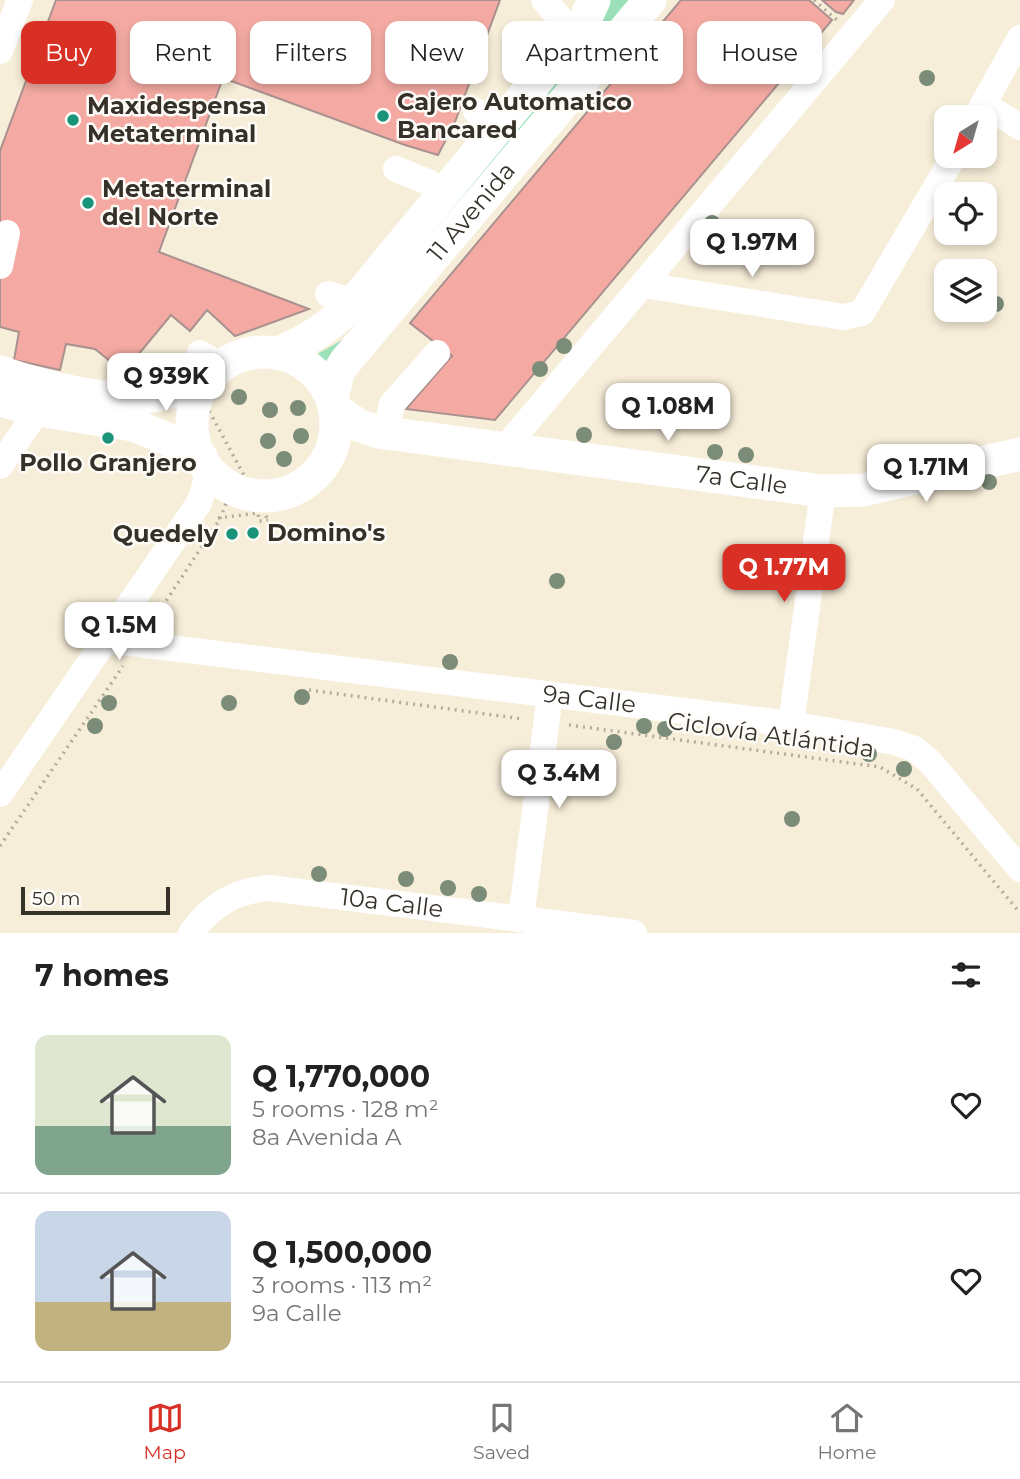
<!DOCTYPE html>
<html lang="en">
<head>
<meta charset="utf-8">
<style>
  body { margin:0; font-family:Montserrat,sans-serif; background:#f2f2f2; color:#222; height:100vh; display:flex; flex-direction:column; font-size:26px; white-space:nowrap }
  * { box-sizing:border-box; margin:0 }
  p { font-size:23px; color:#767676 }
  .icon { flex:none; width:38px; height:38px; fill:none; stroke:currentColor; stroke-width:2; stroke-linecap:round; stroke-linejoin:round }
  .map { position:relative; height:933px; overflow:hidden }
  .drawer { display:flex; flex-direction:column; background:#fff; flex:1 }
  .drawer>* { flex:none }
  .hud { position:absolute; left:21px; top:21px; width:978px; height:63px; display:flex; gap:14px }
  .needle { width:46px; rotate:217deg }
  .fabs { position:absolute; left:934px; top:105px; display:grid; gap:14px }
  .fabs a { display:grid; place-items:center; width:63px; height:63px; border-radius:14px; background:#fff; box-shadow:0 4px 10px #0003; font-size:35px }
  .scale { position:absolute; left:21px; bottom:18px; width:149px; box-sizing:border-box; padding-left:7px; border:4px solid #353129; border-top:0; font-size:19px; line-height:24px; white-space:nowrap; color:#353129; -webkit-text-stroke:5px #fefcf8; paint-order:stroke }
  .price { position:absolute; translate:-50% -60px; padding:0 16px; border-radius:14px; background:#fff; color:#222; font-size:23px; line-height:46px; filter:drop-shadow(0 2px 4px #0008) }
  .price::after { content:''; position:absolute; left:50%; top:42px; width:21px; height:16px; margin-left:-10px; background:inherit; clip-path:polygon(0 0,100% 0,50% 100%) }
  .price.selected { background:#d93025; color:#fff }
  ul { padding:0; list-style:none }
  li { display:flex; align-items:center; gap:21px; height:175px; padding:0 35px }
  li+li { border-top:2px solid #e0e0e0 }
  li span { display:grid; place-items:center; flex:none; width:196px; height:140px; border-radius:14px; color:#555 }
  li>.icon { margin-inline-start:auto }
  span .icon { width:84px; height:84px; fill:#fffc; stroke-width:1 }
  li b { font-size:30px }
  h2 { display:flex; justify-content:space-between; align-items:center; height:84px; padding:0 35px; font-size:30px }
  .chip { padding:0 24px; border-radius:14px; background:#fff; box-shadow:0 4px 10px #0003; font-size:24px; line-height:63px }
  .chip.selected { background:#d93025; color:#fff }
  .dock { display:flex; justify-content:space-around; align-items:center; height:98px; border-top:2px solid #e0e0e0; background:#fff; font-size:19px; color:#767676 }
  .dock a { display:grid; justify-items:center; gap:4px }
  .dock .selected { color:#d93025 }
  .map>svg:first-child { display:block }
</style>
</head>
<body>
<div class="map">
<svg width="1020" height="933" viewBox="0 0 1020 933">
  <rect width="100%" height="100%" fill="#f7eed9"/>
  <path fill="#9be0b9" d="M609,0h27l-306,369 -7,-8 -9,-5 28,-16 66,-75z"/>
  <path fill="#f4aaa3" stroke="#a9918f" stroke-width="2" d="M56,0h444l-45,122 -17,33 -33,-10 -182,-67 -64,174 150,57 -74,27 -28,-26 -17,21 -19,-16 -38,46 -12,9 -26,-21 -29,-5 -6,26 -46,-10 5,-28 -19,-5v-176z
    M681,0h128l23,20 -337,400 -89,-11 46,-53 -42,-33z
    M822,0h32l-11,14 -7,-2z"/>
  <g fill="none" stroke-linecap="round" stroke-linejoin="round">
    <path stroke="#b3ac9b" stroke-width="3.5" stroke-dasharray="2 5" stroke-linecap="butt" d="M814,0l24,21
      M168,365l-2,-3 12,-6
      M206,405l62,115
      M218,518l40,-5 1,8 9,-1
      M151,624l69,-105 12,-31
      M309,690l214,29
      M569,725l311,42 37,22 103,124
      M0,846l123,-180"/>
    <g stroke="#fff" stroke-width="26">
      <path d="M544,0l21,24 7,14"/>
      <path d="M0,51l20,-51"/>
      <path d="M983,104l37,23"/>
      <path d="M476,111l21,18"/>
      <path d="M976,117l44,-79"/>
      <path d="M396,169l32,13 16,11"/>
      <path d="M0,266l7,-33"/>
      <path d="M644,285l199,32 19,-4 92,-157"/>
      <path d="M328,294l26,8"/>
      <path d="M200,353l21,13"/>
      <path d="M386,433l6,-29 45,-51"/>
      <path d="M505,448l377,-448"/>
      <path d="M0,466l38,-56"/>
      <path id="s1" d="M105,640l686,84 103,18 21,7 16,14 89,106"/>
      <path d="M791,724l32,-233"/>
      <path d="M0,794l199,-291 7,-21 2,-16"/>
      <path d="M521,919l29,-224"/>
      <path id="s2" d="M191,933c20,-28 44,-42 78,-45l365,45"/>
    </g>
    <g stroke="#fff" stroke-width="33">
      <circle cx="264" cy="424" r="72"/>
      <path d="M278,353c30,-12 54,-28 76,-51l218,-264 13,-18 9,-20"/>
      <path d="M0,372c44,15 108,32 153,24 19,-3 38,-13 56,-19"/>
      <path id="s3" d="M332,399l6,-26 7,-11 305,-362"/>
      <path d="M0,400l38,10 95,15 30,12 38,20"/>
      <path id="s4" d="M335,409l23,16 20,7 445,59 40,-1 157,-36"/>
    </g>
  </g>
  <g fill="#7b8c78">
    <circle cx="927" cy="78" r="8"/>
    <circle cx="712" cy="223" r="8"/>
    <circle cx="996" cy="304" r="8"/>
    <circle cx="564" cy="346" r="8"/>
    <circle cx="540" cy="369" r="8"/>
    <circle cx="239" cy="397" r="8"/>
    <circle cx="298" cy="408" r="8"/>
    <circle cx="270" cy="410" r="8"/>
    <circle cx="584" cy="435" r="8"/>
    <circle cx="301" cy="436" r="8"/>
    <circle cx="268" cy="441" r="8"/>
    <circle cx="715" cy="452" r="8"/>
    <circle cx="746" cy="455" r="8"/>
    <circle cx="284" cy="459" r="8"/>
    <circle cx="989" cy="482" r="8"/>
    <circle cx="557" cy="581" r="8"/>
    <circle cx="450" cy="662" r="8"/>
    <circle cx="302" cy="697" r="8"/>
    <circle cx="109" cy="703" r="8"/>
    <circle cx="229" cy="703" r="8"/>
    <circle cx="95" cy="726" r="8"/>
    <circle cx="644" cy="726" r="8"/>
    <circle cx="665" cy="729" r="8"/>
    <circle cx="614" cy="742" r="8"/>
    <circle cx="869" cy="754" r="8"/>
    <circle cx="904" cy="769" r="8"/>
    <circle cx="792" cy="819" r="8"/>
    <circle cx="319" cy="874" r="8"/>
    <circle cx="406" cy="879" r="8"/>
    <circle cx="448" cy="888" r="8"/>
    <circle cx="479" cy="894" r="8"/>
  </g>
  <g fill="#199379" stroke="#fefcf8" stroke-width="2.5">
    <circle cx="383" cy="116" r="7"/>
    <circle cx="73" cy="120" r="7"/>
    <circle cx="88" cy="203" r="7"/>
    <circle cx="108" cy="438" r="7"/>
    <circle cx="253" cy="533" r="7"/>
    <circle cx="232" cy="534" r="7"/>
  </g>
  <g text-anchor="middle" stroke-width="5" stroke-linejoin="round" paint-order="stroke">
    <g font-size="24" font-weight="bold" fill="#353129" stroke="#fefcf8" text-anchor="start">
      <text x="397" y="110">Cajero Automatico<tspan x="397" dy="28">Bancared</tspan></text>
      <text x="87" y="114">Maxidespensa<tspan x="87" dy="28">Metaterminal</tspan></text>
      <text x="102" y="197">Metaterminal<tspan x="102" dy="28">del Norte</tspan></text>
      <text x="108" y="471" text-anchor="middle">Pollo Granjero</text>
      <text x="267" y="541">Domino's</text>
      <text x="218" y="542" text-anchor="end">Quedely</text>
    </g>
    <g font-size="24" fill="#353129" stroke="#fefcf8">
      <text dy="8" stroke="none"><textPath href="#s3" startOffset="236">11 Avenida</textPath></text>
      <text dy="8" stroke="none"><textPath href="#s4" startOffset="416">7a Calle</textPath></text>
      <text dy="8" stroke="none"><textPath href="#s1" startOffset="488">9a Calle</textPath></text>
      <text transform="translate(771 735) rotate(8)" y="8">Ciclovía Atlántida</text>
      <text dy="8" stroke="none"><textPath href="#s2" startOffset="217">10a Calle</textPath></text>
    </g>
  </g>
</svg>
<div class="fabs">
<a><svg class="needle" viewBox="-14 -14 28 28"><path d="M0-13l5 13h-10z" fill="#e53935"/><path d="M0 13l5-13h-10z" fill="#767676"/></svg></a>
<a><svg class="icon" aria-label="locate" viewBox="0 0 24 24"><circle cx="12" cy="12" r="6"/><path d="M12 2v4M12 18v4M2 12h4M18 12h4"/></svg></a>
<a><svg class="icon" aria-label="layers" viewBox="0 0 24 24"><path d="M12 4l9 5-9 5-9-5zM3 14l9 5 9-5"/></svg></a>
</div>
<div class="scale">50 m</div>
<b class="price" style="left:752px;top:279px">Q 1.97M</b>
<b class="price" style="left:166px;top:413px">Q 939K</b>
<b class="price" style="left:668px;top:443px">Q 1.08M</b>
<b class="price" style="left:926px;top:504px">Q 1.71M</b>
<b class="price selected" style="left:784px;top:604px">Q 1.77M</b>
<b class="price" style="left:119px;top:662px">Q 1.5M</b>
<b class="price" style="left:559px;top:810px">Q 3.4M</b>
<div class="hud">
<a class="chip selected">Buy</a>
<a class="chip">Rent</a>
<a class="chip">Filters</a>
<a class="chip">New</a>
<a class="chip">Apartment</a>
<a class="chip">House</a>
</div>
</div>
<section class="drawer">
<h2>7 homes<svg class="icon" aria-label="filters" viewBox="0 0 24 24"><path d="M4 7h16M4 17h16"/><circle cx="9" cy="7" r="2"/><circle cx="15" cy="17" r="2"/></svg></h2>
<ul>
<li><span style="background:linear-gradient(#dfe7d0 65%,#7fa58c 0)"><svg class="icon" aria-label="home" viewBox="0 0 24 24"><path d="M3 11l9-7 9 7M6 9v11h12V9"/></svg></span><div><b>Q 1,770,000</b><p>5 rooms · 128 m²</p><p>8a Avenida A</p></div><svg class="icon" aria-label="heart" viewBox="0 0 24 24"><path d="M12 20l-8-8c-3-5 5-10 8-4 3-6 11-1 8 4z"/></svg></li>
<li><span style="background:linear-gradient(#c9d6e8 65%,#c2b280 0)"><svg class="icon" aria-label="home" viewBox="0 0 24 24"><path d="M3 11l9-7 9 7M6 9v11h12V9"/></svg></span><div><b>Q 1,500,000</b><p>3 rooms · 113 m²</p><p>9a Calle</p></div><svg class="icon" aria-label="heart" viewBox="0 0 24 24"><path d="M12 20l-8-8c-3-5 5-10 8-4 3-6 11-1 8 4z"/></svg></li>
</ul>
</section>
<nav class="dock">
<a class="selected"><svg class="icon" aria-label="map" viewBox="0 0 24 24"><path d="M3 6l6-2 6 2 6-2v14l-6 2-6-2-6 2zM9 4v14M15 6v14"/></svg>Map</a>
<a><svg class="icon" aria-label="saved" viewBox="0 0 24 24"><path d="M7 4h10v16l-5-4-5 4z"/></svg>Saved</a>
<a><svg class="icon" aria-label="home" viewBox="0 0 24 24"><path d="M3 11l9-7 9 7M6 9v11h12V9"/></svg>Home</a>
</nav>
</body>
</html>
